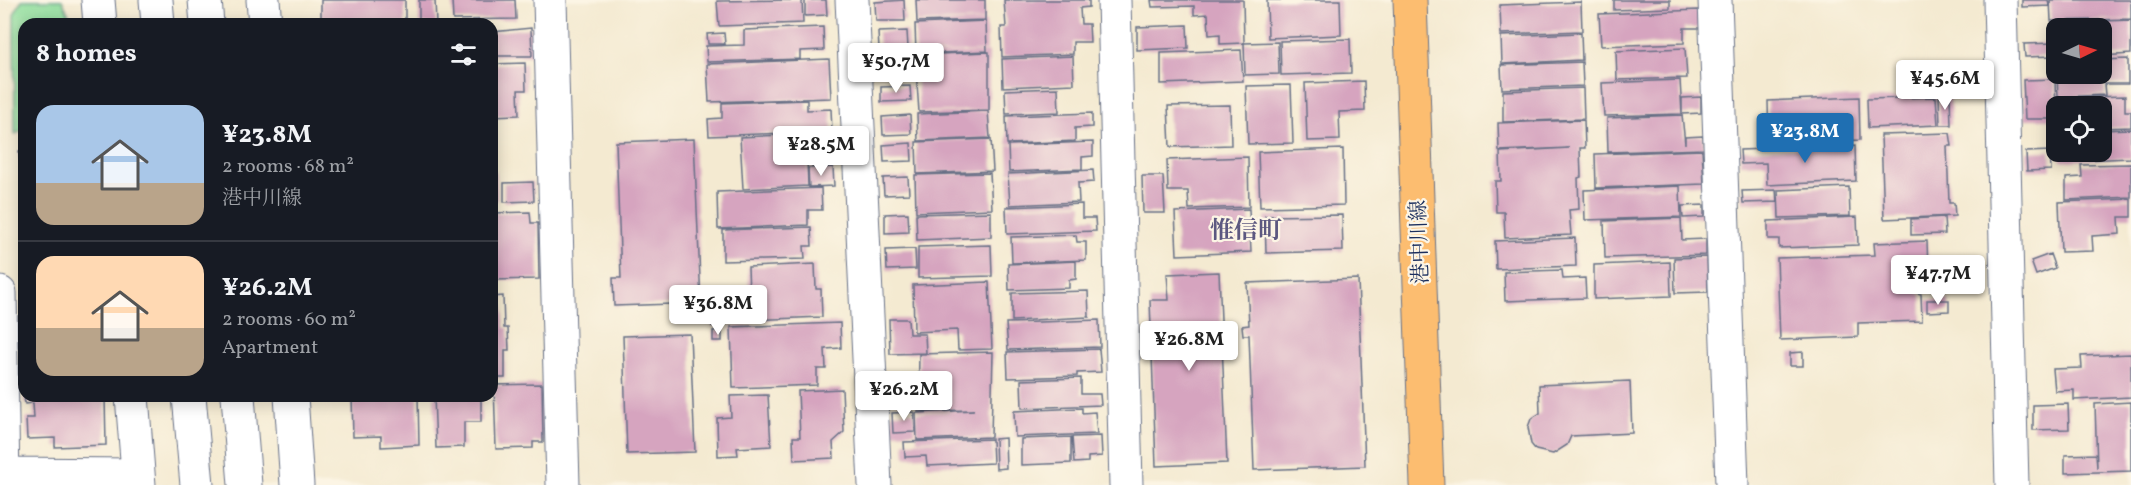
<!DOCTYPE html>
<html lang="en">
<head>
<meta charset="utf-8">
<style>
  body { margin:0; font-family:Vollkorn,"Noto Serif JP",serif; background:#242831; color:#f1f3f6; height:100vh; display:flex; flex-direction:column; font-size:22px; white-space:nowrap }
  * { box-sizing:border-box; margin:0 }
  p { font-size:20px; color:#9ea1a6 }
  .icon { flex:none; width:33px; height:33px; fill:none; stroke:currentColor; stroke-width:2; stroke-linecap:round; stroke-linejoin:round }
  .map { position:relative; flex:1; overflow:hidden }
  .details { position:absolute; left:18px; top:18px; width:480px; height:384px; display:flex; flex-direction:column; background:#171b24; border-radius:18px; box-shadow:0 3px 15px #0003 }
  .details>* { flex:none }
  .needle { width:39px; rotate:85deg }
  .tools { position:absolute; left:2046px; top:18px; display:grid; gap:12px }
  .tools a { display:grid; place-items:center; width:66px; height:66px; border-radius:12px; background:#171b24; box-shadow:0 3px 15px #0003; font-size:30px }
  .price { position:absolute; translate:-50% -51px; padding:0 14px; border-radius:6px; background:#fff; color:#222; font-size:20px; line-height:39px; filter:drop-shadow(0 2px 3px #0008) }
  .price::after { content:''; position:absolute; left:50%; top:36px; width:18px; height:14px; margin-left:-9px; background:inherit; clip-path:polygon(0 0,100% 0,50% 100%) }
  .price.on { background:#1f6fb2; color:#fff }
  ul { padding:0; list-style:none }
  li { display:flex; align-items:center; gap:18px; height:150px; padding:0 18px }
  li+li { border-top:2px solid #363941 }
  li span { display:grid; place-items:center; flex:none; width:168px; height:120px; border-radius:18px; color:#555 }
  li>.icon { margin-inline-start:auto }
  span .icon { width:72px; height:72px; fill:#fffc; stroke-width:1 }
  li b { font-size:26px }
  h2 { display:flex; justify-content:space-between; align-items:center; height:72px; padding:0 18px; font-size:26px }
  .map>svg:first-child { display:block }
</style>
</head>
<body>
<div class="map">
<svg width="2131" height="485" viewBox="0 0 2131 485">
  <rect width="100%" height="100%" fill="#fcf5e5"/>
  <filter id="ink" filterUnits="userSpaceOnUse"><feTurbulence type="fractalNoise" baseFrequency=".0167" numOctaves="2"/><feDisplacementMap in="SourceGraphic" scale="12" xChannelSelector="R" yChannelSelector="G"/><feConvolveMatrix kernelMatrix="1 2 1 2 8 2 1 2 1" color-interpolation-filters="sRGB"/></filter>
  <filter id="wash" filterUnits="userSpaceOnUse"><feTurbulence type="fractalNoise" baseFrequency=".008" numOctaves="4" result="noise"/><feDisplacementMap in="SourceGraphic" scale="24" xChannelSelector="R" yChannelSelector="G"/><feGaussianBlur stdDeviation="1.35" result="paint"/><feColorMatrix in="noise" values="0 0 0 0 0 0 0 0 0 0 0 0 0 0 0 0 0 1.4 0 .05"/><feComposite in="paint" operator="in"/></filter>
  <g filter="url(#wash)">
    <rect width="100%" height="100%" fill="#f4ead1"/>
    <path fill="#8ede9d" stroke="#54867e" stroke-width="1.5" d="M22,0h40l11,24h-49v106l-9,4 -1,-120z"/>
    <g id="blocks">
      <path fill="#d6a4bf" d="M321,0h84v24h-84z
        M419,0h16l1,24h-17z
        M452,0h63l1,19 -63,1z
        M802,0l1,23 -84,3 -2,-25z
        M805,0h21l1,15 -22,1z
        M904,0l1,21h-29l-1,-19z
        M916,0h69v20l-68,2z
        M1004,0h85v7l-9,1 1,16h8l1,18h-17v12l-71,3 -1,-30h5z
        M1151,0h92l1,43 -24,1v-10l-11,1 -1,-21 -14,1v-9l-42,1z
        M1267,0h73l1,35 -73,3z
        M1614,0h56v8l-56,2z
        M2022,0h26l1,6 -27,1z
        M2050,0h81v19l-80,2z
        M1581,2l1,29 -81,3 -1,-29z
        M1699,10l1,18h-16v15l-83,3 -2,-32z
        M2131,20v34l-29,2v-28h-25l-1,-6z
        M986,21l1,30 -71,3 -1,-30z
        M1187,25l1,23 -51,2v-23z
        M823,27l1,23 -24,1v8l-93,3 -1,-16 38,-1v-15z
        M531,28l1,28h-40v-24z
        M907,31l1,17 -29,1 -1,-17z
        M724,33l1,11h-17l-1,-10z
        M1581,33l1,27 -80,4 -1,-28z
        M1350,39l1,34 -70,2 -1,-34z
        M1278,42l1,32 -34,1 -1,-32z
        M2054,43v13l-29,1 -1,-13z
        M1685,48l2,30 -70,2 -1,-29z
        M1241,50l2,31 -82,3v-31z
        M989,52v58l-70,2 -4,-57z
        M1073,56l1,28 -71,3 -1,-28z
        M906,58l1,15 -27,1 -1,-15z
        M829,59l2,39 -122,4 -2,-38z
        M2128,59v25h-24l1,11 -47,2 -1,-23h45v-14z
        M1582,62l1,24 -81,3 -1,-24z
        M525,63l1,27h-8l1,25 -27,1v-52z
        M2055,79l1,40h-31l-2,-39z
        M1680,80l2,34 -78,2 -2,-33z
        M1364,81l1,30 -26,1 1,28 -33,1 -2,-58z
        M1291,85l2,58 -45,1 -2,-58z
        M910,86l1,15 -30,1v-15z
        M1058,88l1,24 -53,2 -1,-24z
        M1583,88l1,31 -81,3v-31z
        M2125,96v15h6v16l-29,1v-22h-44l-1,-8z
        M1701,97v16l-19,1v-16z
        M1859,97l1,43 -91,4 -1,-43z
        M1936,97l2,28 -70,3 -1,-29z
        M1939,97h11l1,28h-11z
        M807,100v10l24,-1 1,22 -123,5 -1,-17 14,-1v-15z
        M1230,105l1,40 -61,2 -2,-41z
        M988,111l2,27 -72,3 -1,-27z
        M1092,113v14l-17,1v13l-68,3 -1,-28z
        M910,115l1,19 -28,1 -1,-18z
        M1682,115l3,29v-7l18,-1 1,13 -96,3 -1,-34z
        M1584,120l1,28h-5l1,29 -3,1 1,31 -10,1 2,25 -66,3 -1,-26h-8l-1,-31h6l-1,-29 69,-4 -70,3 -1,-28z
        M2131,129v29l-70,3 -1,-9h42v-22z
        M832,133l1,26 -26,1 1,26 -65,3 -3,-52z
        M1950,133l2,13h-5l2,57h5l1,13 -71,3 -3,-84z
        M694,139l7,164 -87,3 -1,-28h8l-5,-136z
        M991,139l2,32 -76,3 -1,-32z
        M1093,142v14l-11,1v12l-73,3 -1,-27z
        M911,143l1,18 -28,1 -1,-17z
        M1855,146l1,35 -89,4 -1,-22 -25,1 -1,-14z
        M1343,149l1,56 -84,2 -2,-55z
        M1702,150l2,34 -108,4 -1,-34z
        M19,151h5v37h-2z
        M2050,151l1,19 -24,1 -1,-19z
        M1248,157l1,50 -60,2 -1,-18h-20l-1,-31z
        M2131,164v33l-65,3v-22l16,-1 -1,-12z
        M833,167l1,19 -25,1 -1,-19z
        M1093,170l1,12 -16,1 1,19 -69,3 -2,-31z
        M492,172h4l1,29h-5z
        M990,173l2,36 -76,3 -1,-37z
        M1142,176h21l2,37h-22z
        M908,177l1,17 -25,1 -1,-17z
        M533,182l1,19 -30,1v-19z
        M1680,186l1,31 -96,3 -1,-30z
        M1849,187l1,29 -71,2 -1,-28z
        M821,188l1,22h-14v15l-90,4 -1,-37z
        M1776,190l1,12 -34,1 -1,-12z
        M2131,199v18h-12l1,17 -28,2 1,15 -32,1 -2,-50z
        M1082,204v14h13l1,13 -89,3 -1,-27z
        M1704,205v12l-21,1 -1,-12z
        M1249,209l2,43 -74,3 -2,-43z
        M530,212l1,11h7l1,56 -47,1v-67z
        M991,212v25l-74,3 -1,-26z
        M908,213l1,19 -24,1v-19z
        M1342,215l1,36 -77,2 -1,-37z
        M1857,217l1,28 -79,3v-9h-11v-18z
        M1944,217l1,17 -34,1v-16z
        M1681,218l1,22 24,-1v16l-101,3 -1,-37z
        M811,227l1,19h-8l1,13 -82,2v-31z
        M1076,235l1,7h9v18l-74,3 -1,-26z
        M1575,238l1,28 -80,3 -1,-28z
        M1927,241l1,30h-12l1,22 4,1 1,27 -64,2v14l-78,3 -3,-82 98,-3 -1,-12z
        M991,245l1,31 -74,2v-31z
        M915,249l1,20 -29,1 -1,-20z
        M2050,254l5,14 -19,7 -5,-14z
        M1707,257l1,35 -33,1 -1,-35z
        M1076,261v18l-7,1v8l-60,2 -1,-26z
        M1670,262l1,34 -77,3v-34z
        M815,264l1,25h5l1,28 -72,3 -2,-53z
        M1562,270l1,9 22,-1 1,20 -81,3 -1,-29z
        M1219,272l8,191 -71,3 -6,-166h19l-2,-26z
        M1358,279l7,187 -111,4 -5,-135h-6l-1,-9 7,-1 -2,-42z
        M989,282l3,67 -34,1 -1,-20 -43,2 -1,-47z
        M1088,291l1,26 -77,4v-28z
        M503,296l1,32h4l1,22h-4v28h-13v-81z
        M1927,300h22v11l-22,1z
        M721,314v12h-9v-11z
        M889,319h19l1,15h16l1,19 -36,1z
        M1099,320l1,27 -92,3 -2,-27z
        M840,323l1,25 -16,1 1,20h-9v16l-84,3 -2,-61z
        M722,330v11h-9v-10z
        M690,334l5,118 -68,2 -4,-118z
        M1099,349l2,23 -24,1v3l-69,2 -1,-26z
        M993,352l-2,85 -74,3 -1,-27 58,-3 -56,1 1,-57z
        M1803,352v14h-13v-13z
        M2131,354v43l-57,3v-10l-19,1 -2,-22 29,-1 -1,-12z
        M1081,378v16h19l1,11 -79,3 -1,-28z
        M909,379l1,23h-17l-1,-22z
        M1630,381l2,52 -61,3 -4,9 -14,9 -17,-4 -5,-6 -3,-17 3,-8 9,-6 -1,-28z
        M542,384l1,58h-10v6l-37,1 -2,-64z
        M842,389l2,43 -11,10 1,16 -40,2 -1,-23h7l-2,-46z
        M768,395l3,51 -34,2 1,7 -20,1 -1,-38 14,-1 -1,-21z
        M24,396h81l1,49 -51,2v-9l-28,1 -1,-21h8l-1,-15 -8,1z
        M352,396h66l1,49 -38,2v-11l-28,1z
        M434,396h47v26h-17v25l-28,1z
        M2131,402v69l-66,2v-18l31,-1 1,14 -2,-64z
        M2068,404l1,25 -36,1v-25z
        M1082,408v5l13,-1 2,22 -82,3 -1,-26z
        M914,412l1,20 -22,1 -1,-20z
        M1101,436l1,20 -14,1v5l-14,1 -2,-26z
        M1071,437v26l-50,2v-26z
        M1005,438l1,30 -10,1 -1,-30z
        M992,439l1,24 -66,3 -1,-10 -21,1 -1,-15z"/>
    </g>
  </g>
  <g filter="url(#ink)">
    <use href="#blocks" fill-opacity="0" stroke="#677086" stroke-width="1.5"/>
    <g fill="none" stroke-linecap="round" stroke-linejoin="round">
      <defs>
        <path id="minor" d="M98,0l2,24
          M156,0l2,24
          M205,0l2,24
          M263,0l2,24
          M550,0l13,485
          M852,0l23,485
          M1114,0l12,485
          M1715,0l17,485
          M2000,0l12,485
          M0,293l3,192
          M132,396l7,89
          M189,396l8,89
          M238,396l7,89
          M291,396l6,89
          M0,474l138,1"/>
        <path id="major" d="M1410,0l17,485"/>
      </defs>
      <use href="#minor" stroke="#677086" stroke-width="35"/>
      <use href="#major" stroke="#677086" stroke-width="35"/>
      <use href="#minor" stroke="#fff" stroke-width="33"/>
      <use href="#major" stroke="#fcbd6f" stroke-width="33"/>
    </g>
  </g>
  <g text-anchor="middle" stroke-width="4.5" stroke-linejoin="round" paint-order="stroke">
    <g font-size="21" fill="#1b2f5e" stroke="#fcf5e5">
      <text transform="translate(1419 242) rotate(-92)" y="7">港中川線</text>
    </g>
    <g font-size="24" font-weight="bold" fill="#5c5880" stroke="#fcf5e5">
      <text x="1246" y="238">惟信町</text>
    </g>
  </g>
</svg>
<div class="tools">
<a><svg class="needle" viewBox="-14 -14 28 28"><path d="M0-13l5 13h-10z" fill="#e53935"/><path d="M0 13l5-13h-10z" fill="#9ea1a6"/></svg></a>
<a><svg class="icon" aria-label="locate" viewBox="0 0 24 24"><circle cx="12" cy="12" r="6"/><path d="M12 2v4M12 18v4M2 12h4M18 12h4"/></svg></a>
</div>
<b class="price" style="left:896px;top:94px">¥50.7M</b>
<b class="price" style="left:1945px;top:111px">¥45.6M</b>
<b class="price on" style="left:1805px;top:164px">¥23.8M</b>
<b class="price" style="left:821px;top:177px">¥28.5M</b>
<b class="price" style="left:1938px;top:306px">¥47.7M</b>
<b class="price" style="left:718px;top:336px">¥36.8M</b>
<b class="price" style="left:1189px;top:372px">¥26.8M</b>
<b class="price" style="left:904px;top:422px">¥26.2M</b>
<section class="details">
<h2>8 homes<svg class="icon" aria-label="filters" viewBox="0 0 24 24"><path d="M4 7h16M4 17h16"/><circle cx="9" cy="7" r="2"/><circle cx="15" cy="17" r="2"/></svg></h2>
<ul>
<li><span style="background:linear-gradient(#a9c7e8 65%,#b9a48a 0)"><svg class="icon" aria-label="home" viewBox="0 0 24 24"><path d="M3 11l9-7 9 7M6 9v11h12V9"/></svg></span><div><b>¥23.8M</b><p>2 rooms · 68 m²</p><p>港中川線</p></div></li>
<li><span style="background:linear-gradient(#ffd9b3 60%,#b9a48a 0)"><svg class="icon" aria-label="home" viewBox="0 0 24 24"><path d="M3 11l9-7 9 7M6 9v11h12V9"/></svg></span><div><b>¥26.2M</b><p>2 rooms · 60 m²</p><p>Apartment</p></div></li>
</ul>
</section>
</div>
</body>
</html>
